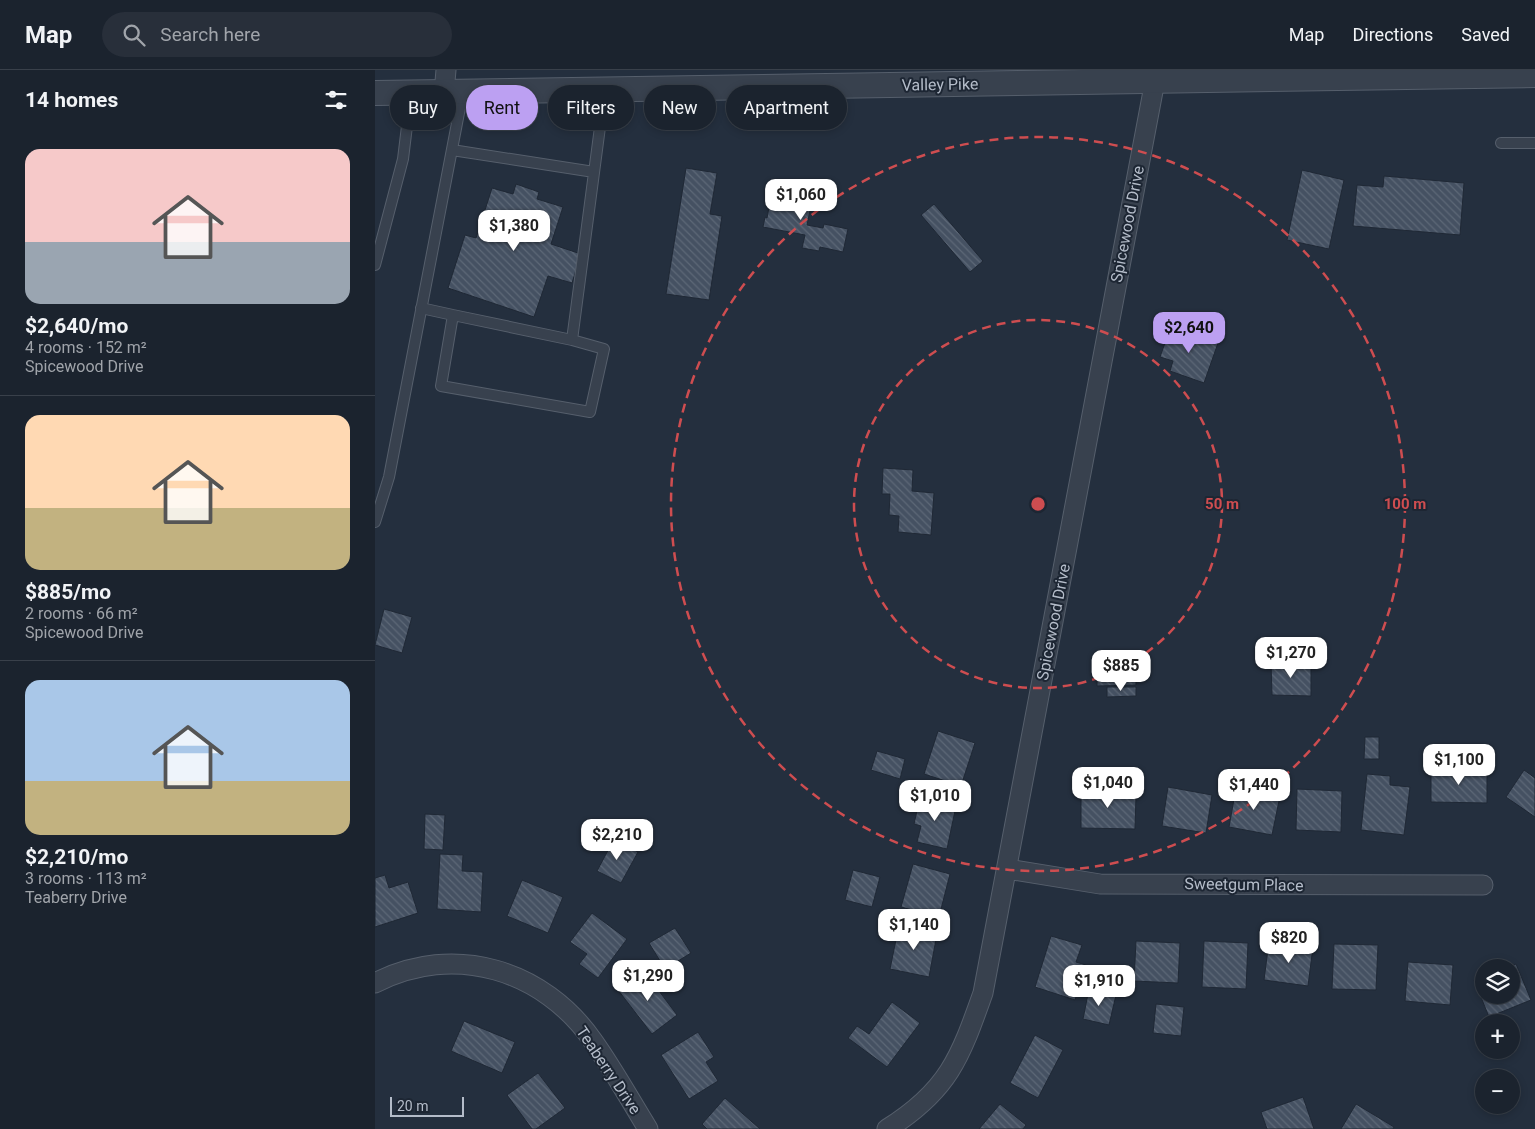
<!DOCTYPE html>
<html lang="en">
<head>
<meta charset="utf-8">
<style>
  body { margin:0; font-family:Roboto,sans-serif; background:#282f3a; color:#f1f3f6; height:100vh; display:flex; flex-direction:column; font-size:19px; white-space:nowrap }
  * { box-sizing:border-box; margin:0 }
  p { font-size:16px; color:#a0a4aa }
  .icon { flex:none; width:28px; height:28px; fill:none; stroke:currentColor; stroke-width:2; stroke-linecap:round; stroke-linejoin:round }
  .map { position:relative; flex:1; overflow:hidden }
  .side { display:flex; flex-direction:column; background:#1b232e; width:375px }
  .side>* { flex:none }
  .banner { position:absolute; left:15px; top:15px; width:475px; height:45px; display:flex; gap:10px }
  .buttons { position:absolute; left:1100px; top:889px; display:grid; gap:10px }
  .buttons a { display:grid; place-items:center; width:45px; height:45px; border-radius:50%; background:#1b232e; box-shadow:0 2px 8px #0003,0 0 0 1px #39404a; font-size:25px }
  .scale { position:absolute; left:15px; bottom:12px; width:74px; box-sizing:border-box; padding-left:5px; border:2px solid #b4bcc9; border-top:0; font-size:14px; line-height:18px; white-space:nowrap; color:#b4bcc9; -webkit-text-stroke:4px #1d2633; paint-order:stroke }
  .price { position:absolute; translate:-50% -42px; padding:0 11px; border-radius:10px; background:#fff; color:#222; font-size:16px; line-height:32px; filter:drop-shadow(0 1px 2px #0008) }
  .price::after { content:''; position:absolute; left:50%; top:30px; width:15px; height:11px; margin-left:-8px; background:inherit; clip-path:polygon(0 0,100% 0,50% 100%) }
  .price.current { background:#bca0f2; color:#111 }
  ul { padding:0; list-style:none }
  li { display:grid; align-content:center; gap:10px; height:265px; padding:0 25px }
  li+li { border-top:1px solid #39404a }
  li span { display:grid; place-items:center; height:155px; border-radius:15px; color:#555 }
  li>.icon { margin-inline-start:auto }
  span .icon { width:90px; height:90px; fill:#fffc; stroke-width:1 }
  li b { font-size:21px }
  h2 { display:flex; justify-content:space-between; align-items:center; height:60px; padding:0 25px; font-size:21px }
  .tag { padding:0 18px; border-radius:22px; background:#1b232e; box-shadow:0 2px 8px #0003,0 0 0 1px #39404a; font-size:18px; line-height:45px }
  .tag.current { background:#bca0f2; color:#111 }
  header { display:flex; align-items:center; gap:30px; box-sizing:border-box; height:70px; padding:0 25px; background:#1b232e; border-bottom:1px solid #39404a }
  header strong { font-size:24px }
  nav { display:flex; gap:28px; margin-inline-start:auto; font-size:18px }
  .search { width:350px; height:45px; background:#282f3a; display:flex; align-items:center; gap:12px; box-sizing:border-box; padding:0 18px; border-radius:28px; color:#a0a4aa; font-size:19px }
  main { display:flex; flex:1; min-height:0 }
  .map>svg:first-child { display:block }
</style>
</head>
<body>
<header>
<strong>Map</strong>
<div class="search"><svg class="icon" aria-label="search" viewBox="0 0 24 24"><circle cx="10" cy="10" r="6"/><path d="M15 15l6 6"/></svg>Search here</div>
<nav><a>Map</a><a>Directions</a><a>Saved</a></nav>
</header>
<main>
<section class="side">
<h2>14 homes<svg class="icon" aria-label="filters" viewBox="0 0 24 24"><path d="M4 7h16M4 17h16"/><circle cx="9" cy="7" r="2"/><circle cx="15" cy="17" r="2"/></svg></h2>
<ul>
<li><span style="background:linear-gradient(#f6c9c9 60%,#9aa5b1 0)"><svg class="icon" aria-label="home" viewBox="0 0 24 24"><path d="M3 11l9-7 9 7M6 9v11h12V9"/></svg></span><div><b>$2,640/mo</b><p>4 rooms · 152 m²</p><p>Spicewood Drive</p></div></li>
<li><span style="background:linear-gradient(#ffd9b3 60%,#c2b280 0)"><svg class="icon" aria-label="home" viewBox="0 0 24 24"><path d="M3 11l9-7 9 7M6 9v11h12V9"/></svg></span><div><b>$885/mo</b><p>2 rooms · 66 m²</p><p>Spicewood Drive</p></div></li>
<li><span style="background:linear-gradient(#a9c7e8 65%,#c2b280 0)"><svg class="icon" aria-label="home" viewBox="0 0 24 24"><path d="M3 11l9-7 9 7M6 9v11h12V9"/></svg></span><div><b>$2,210/mo</b><p>3 rooms · 113 m²</p><p>Teaberry Drive</p></div></li>
</ul>
</section>
<div class="map">
<svg width="1160" height="1059" viewBox="0 0 1160 1059">
  <defs>
    <pattern id="building-back-hatch" width="6" height="6" patternUnits="userSpaceOnUse" patternTransform="scale(1.25)"><rect width="6" height="6" fill="#455162"/><path d="M-1 5l2 2M0 0l6 6M5-1l2 2" fill="none" stroke="#5d6877"/></pattern>
  </defs>
  <rect width="100%" height="100%" fill="#242f3e"/>
  <path fill="url(#building-back-hatch)" stroke="#1f2835" d="M311,98l31,5 -7,41 12,2 -13,84 -43,-6z
    M927,100l42,10 -15,69 -42,-9z
    M1009,106l80,7 -4,52 -107,-9 4,-41 26,2z
    M141,114l23,8 -2,7 26,8 -12,37 30,10 -9,29 -24,-7 -14,41 -86,-29 17,-53 11,3 16,-50 21,6z
    M398,115l31,7 -2,12 9,2 -4,19 16,3 1,-4 24,5 -5,23 -23,-5 -1,4 -17,-3 3,-13 -42,-8 2,-10 2,1z
    M559,134l49,57 -13,11 -49,-57z
    M796,256l47,17 -14,40 -34,-12 3,-10 -13,-4z
    M508,398l30,2 -1,21 22,2 -3,42 -33,-3 1,-16 -10,-1 1,-21h-8z
    M9,539l28,8 -10,36 -27,-8z
    M722,581h39v34l-39,1z
    M896,593h40v33l-39,-1z
    M732,617h29v9l-29,1z
    M563,661l37,12 -14,43 -37,-12z
    M990,667h14v22h-15z
    M502,681l28,8 -5,20 -29,-9z
    M1056,698l56,1v34l-56,-1z
    M1149,700l11,8v39l-29,-20z
    M992,704l23,2v9l20,2 -6,48 -43,-5z
    M722,708l17,1 -1,17h23l-1,33 -54,-1v-32h16z
    M793,717l44,8 -6,38 -44,-7z
    M861,718l44,8 -8,39 -43,-8z
    M922,719l45,2 -1,41 -45,-2z
    M545,727l36,9 -9,43 -30,-7 4,-16 -7,-2z
    M50,744l20,1 -2,35 -19,-1z
    M239,769l24,13 -17,31 -24,-12z
    M65,784l23,1 -1,16 21,1 -2,40 -44,-3z
    M538,794l37,10 -11,43 -38,-10z
    M478,800l27,7 -8,30 -27,-7z
    M10,805l4,13 19,-6 10,31 -43,14v-49z
    M147,810l41,17 -15,36 -41,-17z
    M217,843l35,26 -29,39 -19,-14 8,-10 -17,-12z
    M524,855l38,9 -8,43 -39,-8z
    M300,858l16,25 -26,16 -16,-26z
    M676,866l31,9 -6,17 10,3 -11,35 -40,-13z
    M761,871l44,2 -2,40 -44,-2z
    M829,871l44,2 -2,46 -44,-2z
    M894,871l44,6 -5,39 -44,-6z
    M959,874l44,1 -2,45 -44,-1z
    M1033,892l45,3 -3,40 -45,-4z
    M1141,894l15,36 -42,17 -15,-37 10,-3v18h27v-27h-4z
    M269,901l33,44 -25,19 -34,-44z
    M714,919l27,6 -7,30 -26,-6z
    M517,932l28,21 -33,44 -39,-29 9,-12 12,8z
    M781,934l28,3 -3,29 -28,-3z
    M89,951l51,21 -13,31 -51,-22z
    M323,962l16,25 -8,5 12,19 -29,18 -28,-44z
    M660,965l28,15 -25,48 -28,-15z
    M163,1003l27,35 -29,21h-4l-25,-34z
    M928,1027l11,32h-47l-6,-17z
    M350,1028l35,31h-53l-5,-5z
    M625,1034l26,21 -3,4h-44z
    M981,1034l38,23 -1,2h-52z"/>
  <g fill="none" stroke-linecap="round" stroke-linejoin="round">
    <defs>
      <path id="service" d="M1126,73h34
        M77,80l142,22
        M0,195l28,-106 8,-66
        M46,238l32,7 -12,71 149,26 14,-63 -32,-9 33,-251
        M78,245l119,25
        M0,452l14,-45 74,-385"/>
      <path id="minor" d="M69,23l2,-23
        M632,799l93,15 383,1
        M0,913c79,-41 169,-13 218,58 20,28 37,59 55,88
        M512,1059c61,-38 73,-71 96,-136l174,-923"/>
      <path id="tertiary" d="M0,23l1160,-18"/>
    </defs>
    <use href="#service" stroke="#565f6c" stroke-width="12"/>
    <use href="#minor" stroke="#565f6c" stroke-width="21"/>
    <use href="#tertiary" stroke="#565f6c" stroke-width="26"/>
    <use href="#service" stroke="#38414e" stroke-width="10"/>
    <use href="#minor" stroke="#38414e" stroke-width="19"/>
    <use href="#tertiary" stroke="#38414e" stroke-width="24"/>
  </g>
  <g fill="none" stroke="#ce4d50" stroke-width="2.5" stroke-dasharray="9 6">
    <circle cx="663" cy="434" r="184"/>
    <circle cx="663" cy="434" r="367"/>
  </g>
  <g text-anchor="middle" stroke-width="4" stroke-linejoin="round" paint-order="stroke">
    <g font-size="16" fill="#b4bcc9" stroke="#1d2633">
      <text transform="translate(565 14) rotate(-1)" y="6">Valley Pike</text>
      <text transform="translate(752 154) rotate(-79)" y="6">Spicewood Drive</text>
      <text transform="translate(678 552) rotate(-79)" y="6">Spicewood Drive</text>
      <text transform="translate(869 814) rotate(1)" y="6">Sweetgum Place</text>
      <text transform="translate(234 1000) rotate(56)" y="6">Teaberry Drive</text>
    </g>
  </g>
  <circle cx="663" cy="434" r="8" fill="#ce4d50" stroke="#1d2633" stroke-width="2.5"/>
  <g font-size="15" text-anchor="middle" font-weight="bold" fill="#ce4d50" stroke="#1d2633" stroke-width="4" stroke-linejoin="round" paint-order="stroke">
    <text x="847" y="439">50 m</text>
    <text x="1030" y="439">100 m</text>
  </g>
</svg>
<div class="buttons">
<a><svg class="icon" aria-label="layers" viewBox="0 0 24 24"><path d="M12 4l9 5-9 5-9-5zM3 14l9 5 9-5"/></svg></a>
<a>+</a>
<a>−</a>
</div>
<div class="scale">20 m</div>
<b class="price" style="left:426px;top:151px">$1,060</b>
<b class="price" style="left:139px;top:182px">$1,380</b>
<b class="price current" style="left:814px;top:284px">$2,640</b>
<b class="price" style="left:916px;top:609px">$1,270</b>
<b class="price" style="left:746px;top:622px">$885</b>
<b class="price" style="left:1084px;top:716px">$1,100</b>
<b class="price" style="left:733px;top:739px">$1,040</b>
<b class="price" style="left:879px;top:741px">$1,440</b>
<b class="price" style="left:560px;top:752px">$1,010</b>
<b class="price" style="left:242px;top:791px">$2,210</b>
<b class="price" style="left:539px;top:881px">$1,140</b>
<b class="price" style="left:914px;top:894px">$820</b>
<b class="price" style="left:273px;top:932px">$1,290</b>
<b class="price" style="left:724px;top:937px">$1,910</b>
<div class="banner">
<a class="tag">Buy</a>
<a class="tag current">Rent</a>
<a class="tag">Filters</a>
<a class="tag">New</a>
<a class="tag">Apartment</a>
</div>
</div>
</main>
</body>
</html>
